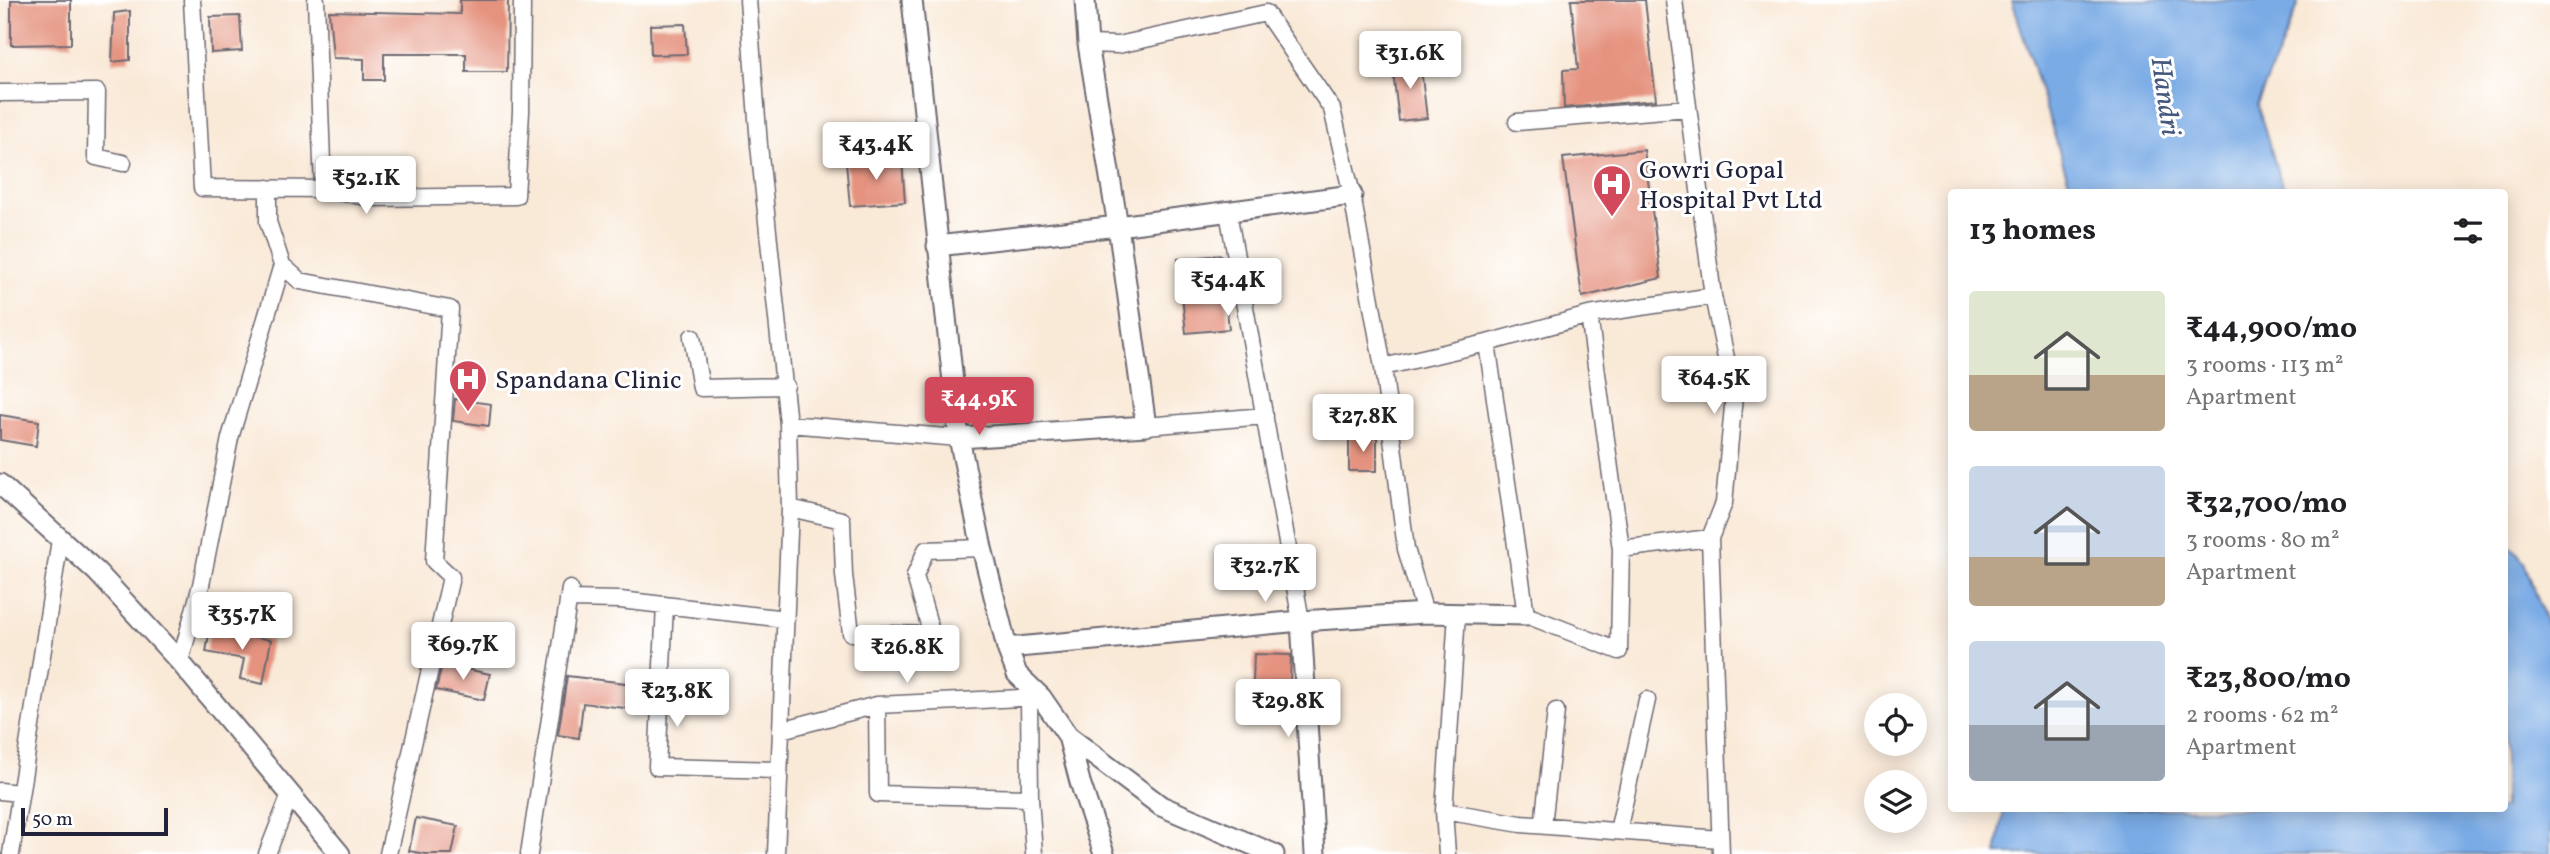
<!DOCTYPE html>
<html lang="en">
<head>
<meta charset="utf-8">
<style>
  body { margin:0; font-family:Vollkorn,serif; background:#f2f2f2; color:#202124; height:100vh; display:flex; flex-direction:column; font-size:26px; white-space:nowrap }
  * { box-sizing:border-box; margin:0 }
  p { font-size:23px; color:#757577 }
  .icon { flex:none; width:38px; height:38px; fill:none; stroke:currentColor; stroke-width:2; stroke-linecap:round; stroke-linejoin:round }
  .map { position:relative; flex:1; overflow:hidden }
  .sheet { position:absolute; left:1948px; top:189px; width:560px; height:623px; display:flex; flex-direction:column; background:#fff; border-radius:7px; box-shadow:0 4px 18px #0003 }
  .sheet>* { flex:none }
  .buttons { position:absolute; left:1864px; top:693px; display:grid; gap:14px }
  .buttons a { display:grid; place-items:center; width:63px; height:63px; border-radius:50%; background:#fff; box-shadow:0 4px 18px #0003; font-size:35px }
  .scale { position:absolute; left:21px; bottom:18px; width:147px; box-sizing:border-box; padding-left:7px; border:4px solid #22223b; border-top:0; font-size:19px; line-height:24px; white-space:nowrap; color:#22223b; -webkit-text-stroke:5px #fff; paint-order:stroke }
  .price { position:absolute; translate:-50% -60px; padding:0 16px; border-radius:7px; background:#fff; color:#222; font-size:23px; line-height:46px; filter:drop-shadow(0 2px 4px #0008) }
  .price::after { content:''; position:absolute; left:50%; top:42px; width:21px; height:16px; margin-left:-10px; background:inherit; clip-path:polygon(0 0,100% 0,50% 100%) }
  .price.selected { background:#d1495b; color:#fff }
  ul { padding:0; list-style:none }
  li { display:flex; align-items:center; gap:21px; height:175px; padding:0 21px }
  li span { display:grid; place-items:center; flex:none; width:196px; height:140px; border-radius:7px; color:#555 }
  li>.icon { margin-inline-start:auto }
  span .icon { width:84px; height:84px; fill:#fffc; stroke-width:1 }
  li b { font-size:30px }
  h2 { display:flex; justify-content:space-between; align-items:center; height:84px; padding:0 21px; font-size:30px }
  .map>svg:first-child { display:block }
</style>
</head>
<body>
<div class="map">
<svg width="2550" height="854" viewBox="0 0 2550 854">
  <rect width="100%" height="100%" fill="#fff"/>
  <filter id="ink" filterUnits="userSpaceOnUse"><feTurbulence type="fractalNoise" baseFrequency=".0143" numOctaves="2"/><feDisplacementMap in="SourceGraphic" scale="14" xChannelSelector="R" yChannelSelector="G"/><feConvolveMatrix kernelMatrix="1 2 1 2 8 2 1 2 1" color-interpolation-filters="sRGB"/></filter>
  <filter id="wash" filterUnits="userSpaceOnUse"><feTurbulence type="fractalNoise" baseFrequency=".00686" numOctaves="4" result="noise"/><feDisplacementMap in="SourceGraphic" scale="28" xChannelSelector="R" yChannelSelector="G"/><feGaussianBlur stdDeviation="1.57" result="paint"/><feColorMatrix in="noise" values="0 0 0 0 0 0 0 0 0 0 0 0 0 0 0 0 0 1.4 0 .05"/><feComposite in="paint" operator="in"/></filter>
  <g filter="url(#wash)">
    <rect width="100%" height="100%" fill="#f9e9d7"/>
    <path fill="#7aabe5" stroke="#4e6690" stroke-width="2" d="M2012,0h285l1,6 -41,98 27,88h-212z
      M2504,539l20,23 26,70v222h-554l8,-45 500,-1z"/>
    <g id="blocks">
      <path fill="#e5937f" d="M11,0h60v44l-60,1z
        M460,0h48l-1,72h-41v-18h-82v26h-20v-21l-31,-1 -4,-47 131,3z
        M1571,0h74l11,100 -92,8 -1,-38 15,-1z
        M130,11v49l-18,2 2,-49z
        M240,16l2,35 -31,2 -1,-36z
        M685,24l2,30 -36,1 -1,-30z
        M1420,60l7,58 -28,3 -7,-57z
        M1644,150l17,128 -79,19 -19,-139z
        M902,159l3,43 -55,4 -4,-43z
        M1221,255l8,74 -43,4 -8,-74z
        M455,399l36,5 -2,22 -36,-5z
        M0,415l39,6 -3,25 -36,-6z
        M1349,437h28v34h-28z
        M210,628l61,12 -8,44 -23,-5 4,-20 -38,-7z
        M1254,654l37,1 -2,55 -37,-1z
        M442,664l48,10 -6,26 -48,-10z
        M567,676l83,10 -1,25 -66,-8 -4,35 -21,-3z
        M416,818l42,8 -6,28h-27l-16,-3z"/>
    </g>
  </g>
  <g filter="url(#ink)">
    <use href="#blocks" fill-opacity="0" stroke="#6d6872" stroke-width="2"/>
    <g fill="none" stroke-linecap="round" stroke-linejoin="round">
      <defs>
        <path id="minor" d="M192,0l10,188 121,1
          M316,0l7,189 48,9 145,-2 5,-84 1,-112
          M748,0l11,145 29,279 2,84 -14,346
          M1674,0l39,296 21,100 -10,107 -14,35 11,316
          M1088,44l30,1 148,-32 66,96 20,86 31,172 23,182 19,64
          M0,93l97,-1 -1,65 27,6
          M1517,122l171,-14
          M268,188v34l14,43 18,16 150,28 -16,252 17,16 -63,277
          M1228,212l73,409
          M1589,315l32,234
          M692,337l9,51 85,-2
          M1487,343l39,272 93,36 2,-102 89,-11
          M1383,367l104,-24 102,-28 124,-19
          M788,424l171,14
          M1146,426l119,-10
          M790,508l52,12 2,55 7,58 81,2 -17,-59 11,-26 56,-2
          M568,599l52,1 166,19
          M665,605l-8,162 122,3
          M180,662l21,-77 29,-147 52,-173
          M1029,697l1,101 4,56
          M877,705l1,89 152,4
          M781,730l96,-25 164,-8
          M0,791l19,2
          M1444,811l77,13 199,15
          M1543,825l13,-114
          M1618,831l29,-131
          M11,854l49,-314
          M267,854l23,-59
          M529,854l41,-265
          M1447,854l-3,-43 13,-197"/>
        <path id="tertiary" d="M912,0l47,438 23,110 25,100 10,26 24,23 27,39 12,46 24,72
          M937,246l181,-20 234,-31
          M959,438l187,-12 -28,-200 -30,-182 -3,-44
          M0,484l97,88 83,90 160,192
          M1301,621l14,233
          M1007,648l294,-27 124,-8 101,2
          M1068,736l93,70 113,48"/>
      </defs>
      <use href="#minor" stroke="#6d6872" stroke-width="19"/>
      <use href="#tertiary" stroke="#6d6872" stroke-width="23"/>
      <use href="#minor" stroke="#fff" stroke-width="16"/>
      <use href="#tertiary" stroke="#fff" stroke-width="19"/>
    </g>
  </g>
  <defs>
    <symbol id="hospital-pin" viewBox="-11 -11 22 30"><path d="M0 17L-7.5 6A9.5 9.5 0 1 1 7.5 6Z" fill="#d1495b" stroke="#fff"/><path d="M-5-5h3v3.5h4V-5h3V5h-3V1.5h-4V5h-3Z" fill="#fff"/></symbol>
  </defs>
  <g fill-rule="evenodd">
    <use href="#hospital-pin" x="1590" y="162" width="44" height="60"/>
    <use href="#hospital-pin" x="446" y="357" width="44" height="60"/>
  </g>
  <g text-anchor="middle" stroke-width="6" stroke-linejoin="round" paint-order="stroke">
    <g font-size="26" fill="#22223b" stroke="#fff" text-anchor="start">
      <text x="1639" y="178">Gowri Gopal<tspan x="1639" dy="30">Hospital Pvt Ltd</tspan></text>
      <text x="495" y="388">Spandana Clinic</text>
    </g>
    <g font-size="28" font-style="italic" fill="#45597f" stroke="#fff">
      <text transform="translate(2167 96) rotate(82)" y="10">Handri</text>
    </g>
  </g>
</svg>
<div class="buttons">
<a><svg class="icon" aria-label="locate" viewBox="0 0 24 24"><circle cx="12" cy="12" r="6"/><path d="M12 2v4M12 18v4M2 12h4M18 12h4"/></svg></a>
<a><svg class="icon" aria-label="layers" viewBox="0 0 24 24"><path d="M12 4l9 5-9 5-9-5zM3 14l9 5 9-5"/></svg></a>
</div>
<div class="scale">50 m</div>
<b class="price" style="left:1410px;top:91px">₹31.6K</b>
<b class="price" style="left:876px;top:182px">₹43.4K</b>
<b class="price" style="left:366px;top:216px">₹52.1K</b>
<b class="price" style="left:1228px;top:318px">₹54.4K</b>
<b class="price" style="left:1714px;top:416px">₹64.5K</b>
<b class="price selected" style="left:979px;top:437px">₹44.9K</b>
<b class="price" style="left:1363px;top:454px">₹27.8K</b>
<b class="price" style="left:1265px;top:604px">₹32.7K</b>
<b class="price" style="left:242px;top:652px">₹35.7K</b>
<b class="price" style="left:463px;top:682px">₹69.7K</b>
<b class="price" style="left:907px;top:685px">₹26.8K</b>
<b class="price" style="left:677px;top:729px">₹23.8K</b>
<b class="price" style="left:1288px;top:739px">₹29.8K</b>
<section class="sheet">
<h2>13 homes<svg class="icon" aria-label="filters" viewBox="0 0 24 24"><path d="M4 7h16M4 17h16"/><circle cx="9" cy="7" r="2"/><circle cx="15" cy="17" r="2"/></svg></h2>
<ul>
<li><span style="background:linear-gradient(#dfe7d0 60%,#b9a48a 0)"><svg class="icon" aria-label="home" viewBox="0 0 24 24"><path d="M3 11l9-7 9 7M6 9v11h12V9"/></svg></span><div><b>₹44,900/mo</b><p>3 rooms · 113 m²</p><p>Apartment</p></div></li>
<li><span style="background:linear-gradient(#c9d6e8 65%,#b9a48a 0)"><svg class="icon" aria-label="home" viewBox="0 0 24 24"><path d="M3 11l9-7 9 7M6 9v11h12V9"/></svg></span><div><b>₹32,700/mo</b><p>3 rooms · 80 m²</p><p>Apartment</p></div></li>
<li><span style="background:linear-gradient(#c9d6e8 60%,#9aa5b1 0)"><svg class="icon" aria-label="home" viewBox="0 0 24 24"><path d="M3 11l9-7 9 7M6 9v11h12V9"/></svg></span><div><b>₹23,800/mo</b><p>2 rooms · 62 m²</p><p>Apartment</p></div></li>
</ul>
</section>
</div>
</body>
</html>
